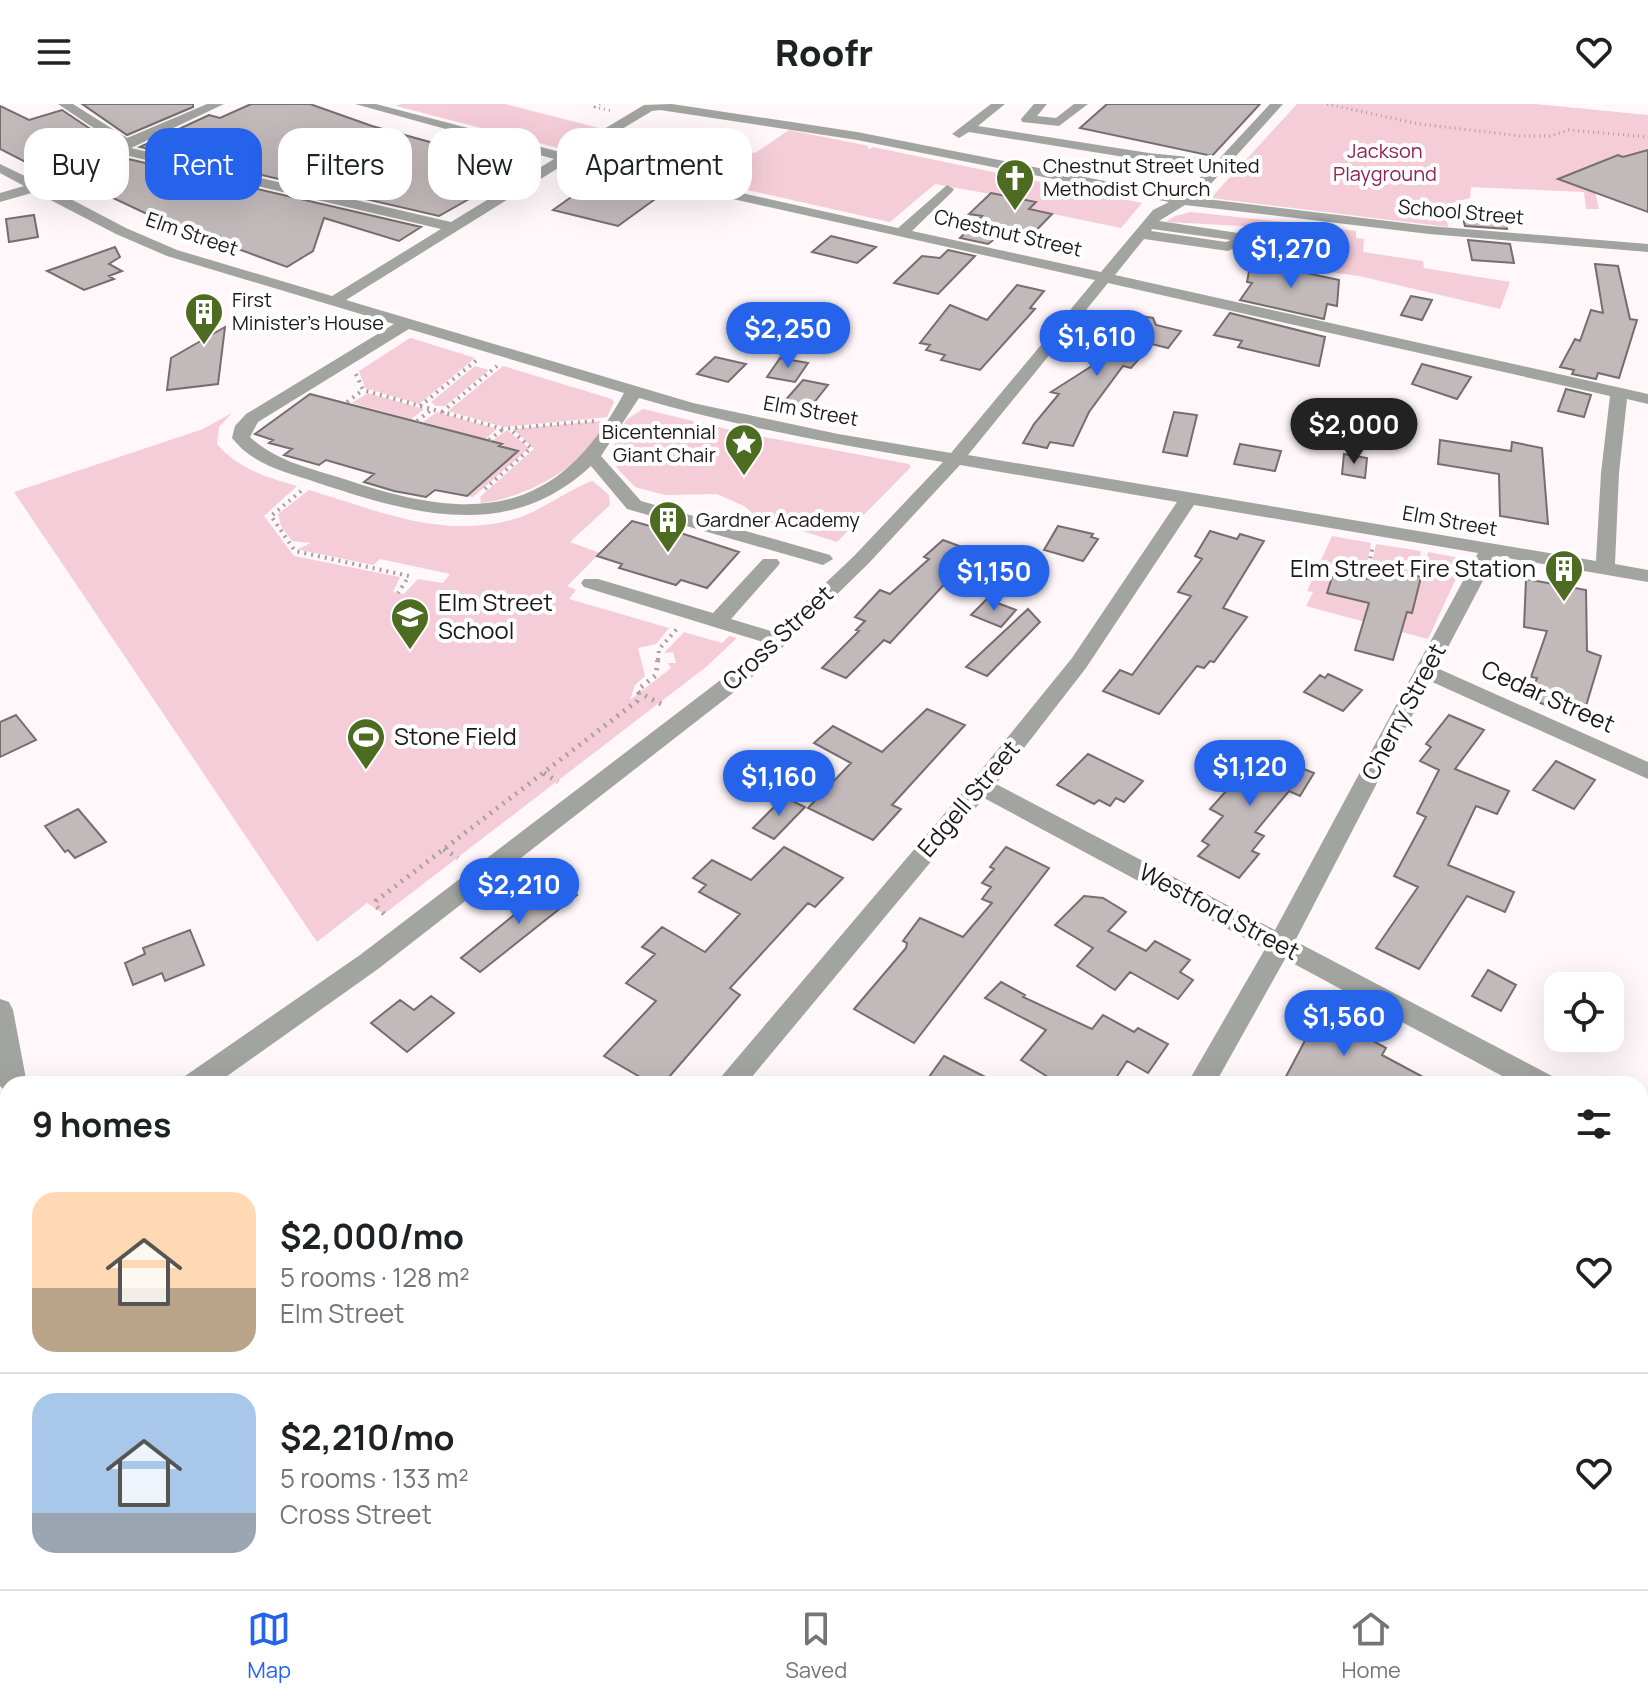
<!DOCTYPE html>
<html lang="en">
<head>
<meta charset="utf-8">
<style>
  body { margin:0; font-family:Manrope,sans-serif; background:#f2f2f2; color:#202124; height:100vh; display:flex; flex-direction:column; font-size:30px; white-space:nowrap }
  * { box-sizing:border-box; margin:0 }
  p { font-size:26px; color:#757577 }
  .icon { flex:none; width:44px; height:44px; fill:none; stroke:currentColor; stroke-width:2; stroke-linecap:round; stroke-linejoin:round }
  .map { position:relative; flex:1; overflow:hidden }
  .sheet { position:absolute; left:0px; top:972px; width:1648px; height:514px; display:flex; flex-direction:column; background:#fff; border-radius:24px 24px 0 0; box-shadow:0 8px 32px #0002 }
  .sheet>* { flex:none }
  .guide { position:absolute; left:24px; top:24px; width:800px; height:72px; display:flex; gap:16px }
  .tools { position:absolute; left:1544px; top:868px; display:grid; gap:16px }
  .tools a { display:grid; place-items:center; width:80px; height:80px; border-radius:16px; background:#fff; box-shadow:0 8px 32px #0002; font-size:40px }
  .price { position:absolute; translate:-50% -68px; padding:0 18px; border-radius:28px; background:#2563eb; color:#fff; font-size:26px; line-height:52px; filter:drop-shadow(0 2px 4px #0008) }
  .price::after { content:''; position:absolute; left:50%; top:48px; width:24px; height:18px; margin-left:-12px; background:inherit; clip-path:polygon(0 0,100% 0,50% 100%) }
  .price.current { background:#222; color:#fff }
  ul { padding:0; list-style:none }
  li { display:flex; align-items:center; gap:24px; height:200px; padding:0 32px }
  li+li { border-top:2px solid #e0e0e0 }
  li span { display:grid; place-items:center; flex:none; width:224px; height:160px; border-radius:24px; color:#555 }
  li>.icon { margin-inline-start:auto }
  span .icon { width:96px; height:96px; fill:#fffc; stroke-width:1 }
  li b { font-size:34px }
  h2 { display:flex; justify-content:space-between; align-items:center; height:96px; padding:0 32px; font-size:34px }
  .tag { padding:0 28px; border-radius:24px; background:#fff; box-shadow:0 8px 32px #0002; font-size:28px; line-height:72px }
  .tag.current { background:#2563eb; color:#fff }
  header { display:flex; justify-content:space-between; align-items:center; height:104px; padding:0 32px; background:#fff; font-size:36px; font-weight:800 }
  .tab-bar { display:flex; justify-content:space-around; align-items:center; height:112px; border-top:2px solid #e0e0e0; background:#fff; font-size:22px; color:#757577 }
  .tab-bar a { display:grid; justify-items:center; gap:4px }
  .tab-bar .current { color:#2563eb }
  .map>svg:first-child { display:block }
</style>
</head>
<body>
<header><svg class="icon" aria-label="menu" viewBox="0 0 24 24"><path d="M4 6h16M4 12h16M4 18h16"/></svg>Roofr<svg class="icon" aria-label="heart" viewBox="0 0 24 24"><path d="M12 20l-8-8c-3-5 5-10 8-4 3-6 11-1 8 4z"/></svg></header>
<div class="map">
<svg width="1648" height="1485" viewBox="0 0 1648 1485">
  <rect width="100%" height="100%" fill="#fff7f9"/>
  <path fill="#f4cdd9" d="M401,0h104l94,24 -37,21 -166,-43z
    M1297,0h238l113,11v36l-25,6 -5,-2 -59,24 36,12 4,18h-13l-2,-17 -113,-5 -1,11 -26,7 4,22 -237,-29z
    M628,25l127,24 34,-23 80,16 -2,2 3,1 3,-2 269,56 -21,25 -92,-19 6,-7 -100,-18 -45,38 -304,-68z
    M1191,108l131,14 -1,7 8,3 -11,-1 -4,6 -24,-3 1,-12 -27,-3 -2,4 -96,-5 9,-6z
    M1325,123l31,4v7l8,1 -1,13 60,9 1,7 86,14 -10,27 -141,-33 -106,-15 1,-6 86,14 1,-12 -31,-4 4,-10 27,3 -1,-12 -15,-2z
    M410,234h1l64,20 -56,46 -54,-16 -6,-17z
    M475,262l14,4 -44,36h-9l-5,-4z
    M503,262l109,33 2,3 -7,15 -103,10 -56,-16z
    M368,289l56,16 -13,10 -59,-16z
    M643,305l100,24 166,31 2,3 -74,75 -50,-16 -23,-4 -20,-16 -27,-12 -52,1 -30,-8 -18,-19 -5,-19 14,-29z
    M437,308l57,16 3,1 -12,10 -62,-17z
    M232,309l-13,14 -2,17c20,24 50,34 80,42l-33,30 30,40 106,21 -7,15 11,2 14,-15 25,4 7,-9 -70,-15 -7,6 -72,-15 -3,-1 13,-6 -19,-2 -11,-15 -3,-12 31,-24c70,21 139,52 212,27 20,-7 58,-33 72,-36l16,14 1,10 -40,37 30,11 -33,33 9,4 -7,9 100,29 -13,16 -18,4 7,28 -10,9 -5,15 41,-32 -3,-5h8l-3,-11 -9,1 20,-21 38,11 7,-7 8,2 -31,29 -322,247 -17,-11 -50,39 -303,-450 189,-63z
    M600,317l5,2c-19,43 -79,75 -124,80l-1,-6 54,-48 -21,-20z
    M507,326l22,18 -56,49 -6,-1 50,-44 -25,-11z
    M1332,432l39,7 -7,35 48,35 8,-32 11,-2 -7,-10 4,-17 37,7 -37,80 -122,-33 7,-14 -6,-1z
    M1376,440l45,7 -3,22 -2,3 -38,-9 -4,9 -5,-1z"/>
  <path fill="#c2b9bb" stroke="#766d70" stroke-width="2" d="M82,0h111v3l-66,28z
    M251,0h59l62,22 152,42 -85,48 -299,-69 69,-32 11,3z
    M1107,0h153l-48,52 -132,-28z
    M0,2l29,14 33,-10 48,32 -67,29 -43,-22z
    M1648,46v62l-90,-33 60,-24 5,2z
    M119,50l5,4 297,69 -22,14 -75,-23 -11,33 -26,16 -125,-46 -70,-33 -9,3 -23,-12z
    M595,76l67,14 -44,32 -65,-16z
    M991,89l45,9 -7,7 23,5 -26,27 -26,-6 -12,9 -28,-6 22,-22 -13,-2z
    M1461,106l43,3 3,16 -42,-3z
    M34,111l4,22 -29,5 -3,-23z
    M831,132l45,11 -19,16 -45,-11z
    M1468,136l42,4 4,19 -42,-3z
    M115,143l5,10 -11,7 13,7 -13,5 5,3 -30,11 -37,-19z
    M948,146l27,6 -37,38 -44,-11 28,-27 18,2z
    M1251,157l88,19 -2,26 -10,-2 -3,15 -84,-19 12,-17 -5,-1z
    M1595,160l23,2 12,53 7,1 -18,58 -21,-5 -2,6 -24,-5 2,-4 -14,-3 15,-28 5,2 11,-31 12,3z
    M1017,181l27,6 -14,17 5,1 -55,61 -39,-10 4,-5 -19,-5 4,-5 -10,-2 30,-38 37,15z
    M1411,192l21,4 -10,20 -21,-5z
    M1122,209l31,5 3,7 25,6 -13,17 -16,-4 -21,24 -8,-2 -34,46 -16,34 -23,-4 -3,6 -24,-5 11,-19 25,-30 -8,-2 47,-30 -14,-3z
    M1230,209l95,24 -6,29 -81,-19 4,-6 -28,-6z
    M225,223l-7,57 -51,6 4,-32z
    M715,253l31,7 -18,18 -31,-8z
    M780,254l28,5 -13,19 -28,-5z
    M1422,260l35,9 14,4 -14,22 -45,-15z
    M803,276l25,5 -19,24 -26,-6z
    M1566,285l25,6 -7,22 -26,-6z
    M310,290l192,50 -3,2 19,5 -51,45 -32,-6 -9,7 -32,-6 -30,-9 10,-8 -48,-14 -7,5 -35,-10 8,-6 -23,-6 4,-3 -18,-6z
    M1174,308l23,3 -10,41 -24,-4z
    M1440,336l71,11 1,-9 30,6 6,76 -48,-8 -1,-42 -61,-10z
    M1240,340l41,7 -6,20 -41,-7z
    M1344,350l23,4 -2,20 -23,-4z
    M632,417l25,7 2,-2 80,26 -32,36 -26,-8 -5,5 -57,-17 3,-4 -25,-8z
    M1058,422l35,8 -2,3 7,2 -15,22 -39,-11z
    M1210,427l27,8 3,-5 24,7 -41,67 24,9 -33,45 -4,-1 -6,7 -7,-2 -38,48 -56,-23 17,-21 12,5 59,-79 -13,-4 24,-33 -7,-3z
    M943,436l24,9 -10,10 8,3 -75,81 -6,-3 -38,38 -24,-10 37,-37 -3,-1 9,-9 -10,-4 25,-27 10,4 39,-35 -5,-2z
    M1377,463l44,10 -9,36 -5,-1 -14,48 -38,-10 14,-47 -42,-10 7,-22 39,9z
    M1526,475l60,11 1,61 14,5 -18,60 -46,-14 3,-8 -8,-3 5,-13 -6,-1 16,-46 -23,-4z
    M987,495l29,11 -15,17 -30,-12z
    M1028,505l12,13 -53,54 -21,-9z
    M1328,570l34,16 -19,21 -39,-19 16,-17 5,3z
    M927,605l38,16 -73,80 9,4 -28,31 -65,-32 43,-45 -37,-20 19,-17 49,26z
    M16,611l20,25 -36,17v-35z
    M1449,611l35,15 -29,39 54,22 -12,23 -21,-8 -28,59 66,27 -9,20 -38,-16 -48,73 -43,-21 42,-61 -24,-11 32,-59 -9,-4 22,-43 -19,-9 11,-14 -5,-3z
    M1243,641l71,28 -14,23 -11,-5 -34,41 9,4 -12,15 7,3 -20,24 -41,-22 11,-11 -7,-4 21,-25 -13,-7 35,-39 -15,-6z
    M1088,650l55,27 -19,21 -8,-4 -6,8 -11,-6 -5,4 -37,-19z
    M1556,657l39,19 -21,29 -41,-19z
    M784,693l21,10 -31,32 -21,-11z
    M78,705l28,33 -31,16 -7,-8 -3,2 -20,-26z
    M784,743l59,31 -28,29 -7,-4 -78,85 10,7 -77,89h-11l-48,-28 52,-55 -30,-18 29,-29 -13,-7 20,-20 43,25 35,-38 -41,-22 7,-7 -13,-7 19,-18 39,20z
    M1006,743l43,21 -135,175 -60,-34 52,-61 1,-5 -4,-2 17,-23 43,19 29,-34 -10,-4 9,-12 -9,-4 12,-14 -4,-2z
    M556,777l21,14 -97,77 -19,-14z
    M1084,792l19,2 23,14 -18,19 38,20 9,-10 35,19 -10,12 13,8 -15,19 -48,-27 -15,18 -38,-24 16,-18 -38,-23z
    M190,826l14,35 -39,16 -3,-8 -29,12 -8,-22 20,-9 -2,-6z
    M1488,866l28,15 -15,26 -29,-15z
    M1001,878l24,13 -2,2 69,32 11,-14 31,17 4,-4 30,16 -20,29 -21,-12 -15,23h-53l-38,-24 25,-30 -61,-32z
    M431,892l23,17 -47,39 -36,-29 29,-23 14,10z
    M1313,904l73,40 -4,7 54,29h-154l27,-51 -10,-6z
    M944,952l55,28h-75z"/>
  <g fill="none" stroke-linecap="round" stroke-linejoin="round">
    <path stroke="#a69fa1" stroke-width="3" stroke-dasharray="1 4" stroke-linecap="butt" d="M600,0l-5,3 17,4
      M1327,0l92,20 102,12h29l19,-6 79,7
      M955,125l20,-19
      M1254,149l39,5"/>
    <path stroke="#a69fa1" stroke-width="4" stroke-dasharray="2 5" stroke-linecap="butt" d="M356,270l7,16 140,39 91,-8
      M347,298l16,-12
      M420,302l57,-46
      M442,308l55,-46
      M417,317l14,-11
      M489,336l13,-10
      M485,385l46,-41 -21,-19
      M301,387l-30,25 24,35 114,25 -11,17
      M1422,464l2,-14
      M1366,475l7,-34
      M658,556l1,-11 18,-20"/>
    <path stroke="#a69fa1" stroke-width="5" stroke-dasharray="2 6" stroke-linecap="butt" d="M638,588l23,12
      M544,669l14,9
      M444,745l14,9
      M384,810l-8,-8v-5l261,-200 3,-13 16,-13 2,-17"/>
    <path fill="#a2a4a0" fill-rule="evenodd" d="M58,0h15l54,34 80,-34h17l-93,44 320,74 103,-63 -199,-55h21l188,49 80,-48 28,-1 185,28 324,64 30,-29 -62,-6 -180,-29 -10,6 -7,-4 39,-30h14l-27,22 171,27 69,7 52,-56h13l-85,94 231,28 219,18v8l-219,-18 -244,-29 -26,16 79,12 5,1 4,8 -19,9 -84,-12 -29,36 533,119v10l-21,-5 -8,74 -4,91 33,6v12l-152,-26 -59,112 211,94v17l-218,-98 -135,260 257,135 4,8h-39l-232,-125 -70,125h-28l78,-135 -281,-151 -238,286h-31l258,-304 99,-122 105,-156 -217,-37 -92,99 -121,118 -369,287 -162,115h-35l4,-8 175,-121 371,-283 32,-30 -179,-55 -3,-4 3,-4h14l115,34 50,-54h14l3,4 -3,4 -46,52 43,13 80,-76 89,-94c-102,-17 -205,-35 -304,-64l-38,58 40,45 189,54 3,4 -10,6 -196,-56 -36,-43c-83,77 -178,48 -273,17 -32,-11 -64,-17 -86,-45l3,-12 11,-12 148,-90 -227,-68 -51,-22 -81,-42 -35,10v-9l24,-7 -24,-13v-9l31,15 85,-36zM660,6l197,30 312,62 -16,8 -52,62 -189,-41 40,-39 2,-3 -7,-4 -49,43 -321,-72 75,-45zM119,47l6,4 316,74 -109,67 -155,-46 -51,-22 -84,-44zM568,58l527,118 -144,173 -113,-19 -145,-31 -347,-103zM1152,125l79,11 -5,2 -75,-11zM1108,179l502,113 -9,77 -5,88 -628,-106zM409,225l215,64c-69,129 -155,128 -280,86 -34,-11 -67,-17 -94,-42l8,-15zM1194,401l284,48 -203,377 -279,-146 90,-116z
      M1034,0h13l-10,12 19,2 18,-14h14l-29,22 -37,-4 -1,-3z
      M0,895l9,3 4,8 14,74h-19v10l-8,-8z
      M1640,1020l8,3v25l-8,-2z
      M1640,1165l8,3v30l-8,-3z
      M8,1462v16h22l-1,7h-29v-20z
      M287,1478h39l-3,7h-39z
      M900,1478h37l-3,7h-37z"/>
    <path fill="#5b5e58" fill-rule="evenodd" d="M1648,1136v37l-8,3v-37z
      M1478,1478h36l-2,7h-36z"/>
  </g>
  <defs>
    <symbol id="church-pin" viewBox="-11 -11 22 30"><path d="M0 17L-7.5 6A9.5 9.5 0 1 1 7.5 6Z" fill="#4d6c22" stroke="#fff"/><path d="M-1.2-6h2.4v3.5h3.3v2.4h-3.3V6h-2.4V-.1h-3.3v-2.4h3.3Z" fill="#fff"/></symbol>
    <symbol id="building-pin" viewBox="-11 -11 22 30"><path d="M0 17L-7.5 6A9.5 9.5 0 1 1 7.5 6Z" fill="#4d6c22" stroke="#fff"/><path d="M-4-6H4V6H1V3H-1V6H-4ZM-2.5-4.3h1.7v1.8h-1.7ZM.8-4.3h1.7v1.8H.8ZM-2.5-1h1.7V.8h-1.7ZM.8-1h1.7V.8H.8Z" fill="#fff"/></symbol>
    <symbol id="sight-pin" viewBox="-11 -11 22 30"><path d="M0 17L-7.5 6A9.5 9.5 0 1 1 7.5 6Z" fill="#4d6c22" stroke="#fff"/><path d="M0-6L1.8-2.2L6-1.7L2.9 1.2L3.7 5.4L0 3.3L-3.7 5.4L-2.9 1.2L-6-1.7L-1.8-2.2Z" fill="#fff"/></symbol>
    <symbol id="school-pin" viewBox="-11 -11 22 30"><path d="M0 17L-7.5 6A9.5 9.5 0 1 1 7.5 6Z" fill="#4d6c22" stroke="#fff"/><path d="M0-5L7-2L0 1L-7-2ZM-4 1L0 2.5L4 1V4Q0 6-4 4Z" fill="#fff"/></symbol>
    <symbol id="stadium-pin" viewBox="-11 -11 22 30"><path d="M0 17L-7.5 6A9.5 9.5 0 1 1 7.5 6Z" fill="#4d6c22" stroke="#fff"/><path d="M0-5a6.5 5 0 1 0 0 10a6.5 5 0 1 0 0-10ZM-3.5-1.8h7v3.6h-7Z" fill="#fff"/></symbol>
  </defs>
  <g fill-rule="evenodd">
    <use href="#church-pin" x="993" y="52" width="44" height="60"/>
    <use href="#building-pin" x="182" y="186" width="44" height="60"/>
    <use href="#sight-pin" x="722" y="317" width="44" height="60"/>
    <use href="#building-pin" x="646" y="394" width="44" height="60"/>
    <use href="#building-pin" x="1542" y="443" width="44" height="60"/>
    <use href="#school-pin" x="388" y="491" width="44" height="60"/>
    <use href="#stadium-pin" x="344" y="611" width="44" height="60"/>
  </g>
  <g text-anchor="middle" stroke-width="8" stroke-linejoin="round" paint-order="stroke">
    <g font-size="20" fill="#902254" stroke="#fff">
      <text x="1385" y="54">Jackson<tspan x="1385" dy="23">Playground</tspan></text>
    </g>
    <g font-size="20" fill="#1d191a" stroke="#fff" text-anchor="start">
      <text x="1043" y="69">Chestnut Street United<tspan x="1043" dy="23">Methodist Church</tspan></text>
      <text x="232" y="203">First<tspan x="232" dy="23">Minister's House</tspan></text>
      <text x="716" y="335" text-anchor="end">Bicentennial<tspan x="716" dy="23">Giant Chair</tspan></text>
      <text x="696" y="423">Gardner Academy</text>
    </g>
    <g font-size="20" fill="#1d191a" stroke="#fff">
      <text transform="translate(1461 108) rotate(5)" y="7">School Street</text>
      <text transform="translate(1008 129) rotate(13)" y="7">Chestnut Street</text>
      <text transform="translate(192 130) rotate(19)" y="7">Elm Street</text>
      <text transform="translate(811 307) rotate(10)" y="7">Elm Street</text>
      <text transform="translate(1450 417) rotate(10)" y="7">Elm Street</text>
    </g>
    <g font-size="24" fill="#1d191a" stroke="#fff" text-anchor="start">
      <text x="1536" y="473" text-anchor="end">Elm Street Fire Station</text>
      <text x="438" y="507">Elm Street<tspan x="438" dy="28">School</tspan></text>
      <text x="394" y="641">Stone Field</text>
    </g>
    <g font-size="24" fill="#1d191a" stroke="#fff">
      <text transform="translate(778 534) rotate(-43)" y="8">Cross Street</text>
      <text transform="translate(1548 593) rotate(24)" y="8">Cedar Street</text>
      <text transform="translate(1404 608) rotate(-62)" y="8">Cherry Street</text>
      <text transform="translate(969 695) rotate(-50)" y="8">Edgell Street</text>
      <text transform="translate(1219 808) rotate(28)" y="8">Westford Street</text>
    </g>
  </g>
</svg>
<div class="tools">
<a><svg class="icon" aria-label="locate" viewBox="0 0 24 24"><circle cx="12" cy="12" r="6"/><path d="M12 2v4M12 18v4M2 12h4M18 12h4"/></svg></a>
</div>
<b class="price" style="left:1291px;top:186px">$1,270</b>
<b class="price" style="left:788px;top:266px">$2,250</b>
<b class="price" style="left:1097px;top:274px">$1,610</b>
<b class="price current" style="left:1354px;top:362px">$2,000</b>
<b class="price" style="left:994px;top:509px">$1,150</b>
<b class="price" style="left:1250px;top:704px">$1,120</b>
<b class="price" style="left:779px;top:714px">$1,160</b>
<b class="price" style="left:519px;top:822px">$2,210</b>
<b class="price" style="left:1344px;top:954px">$1,560</b>
<div class="guide">
<a class="tag">Buy</a>
<a class="tag current">Rent</a>
<a class="tag">Filters</a>
<a class="tag">New</a>
<a class="tag">Apartment</a>
</div>
<section class="sheet">
<h2>9 homes<svg class="icon" aria-label="filters" viewBox="0 0 24 24"><path d="M4 7h16M4 17h16"/><circle cx="9" cy="7" r="2"/><circle cx="15" cy="17" r="2"/></svg></h2>
<ul>
<li><span style="background:linear-gradient(#ffd9b3 60%,#b9a48a 0)"><svg class="icon" aria-label="home" viewBox="0 0 24 24"><path d="M3 11l9-7 9 7M6 9v11h12V9"/></svg></span><div><b>$2,000/mo</b><p>5 rooms · 128 m²</p><p>Elm Street</p></div><svg class="icon" aria-label="heart" viewBox="0 0 24 24"><path d="M12 20l-8-8c-3-5 5-10 8-4 3-6 11-1 8 4z"/></svg></li>
<li><span style="background:linear-gradient(#a9c7e8 75%,#9aa5b1 0)"><svg class="icon" aria-label="home" viewBox="0 0 24 24"><path d="M3 11l9-7 9 7M6 9v11h12V9"/></svg></span><div><b>$2,210/mo</b><p>5 rooms · 133 m²</p><p>Cross Street</p></div><svg class="icon" aria-label="heart" viewBox="0 0 24 24"><path d="M12 20l-8-8c-3-5 5-10 8-4 3-6 11-1 8 4z"/></svg></li>
</ul>
</section>
</div>
<nav class="tab-bar">
<a class="current"><svg class="icon" aria-label="map" viewBox="0 0 24 24"><path d="M3 6l6-2 6 2 6-2v14l-6 2-6-2-6 2zM9 4v14M15 6v14"/></svg>Map</a>
<a><svg class="icon" aria-label="saved" viewBox="0 0 24 24"><path d="M7 4h10v16l-5-4-5 4z"/></svg>Saved</a>
<a><svg class="icon" aria-label="home" viewBox="0 0 24 24"><path d="M3 11l9-7 9 7M6 9v11h12V9"/></svg>Home</a>
</nav>
</body>
</html>
